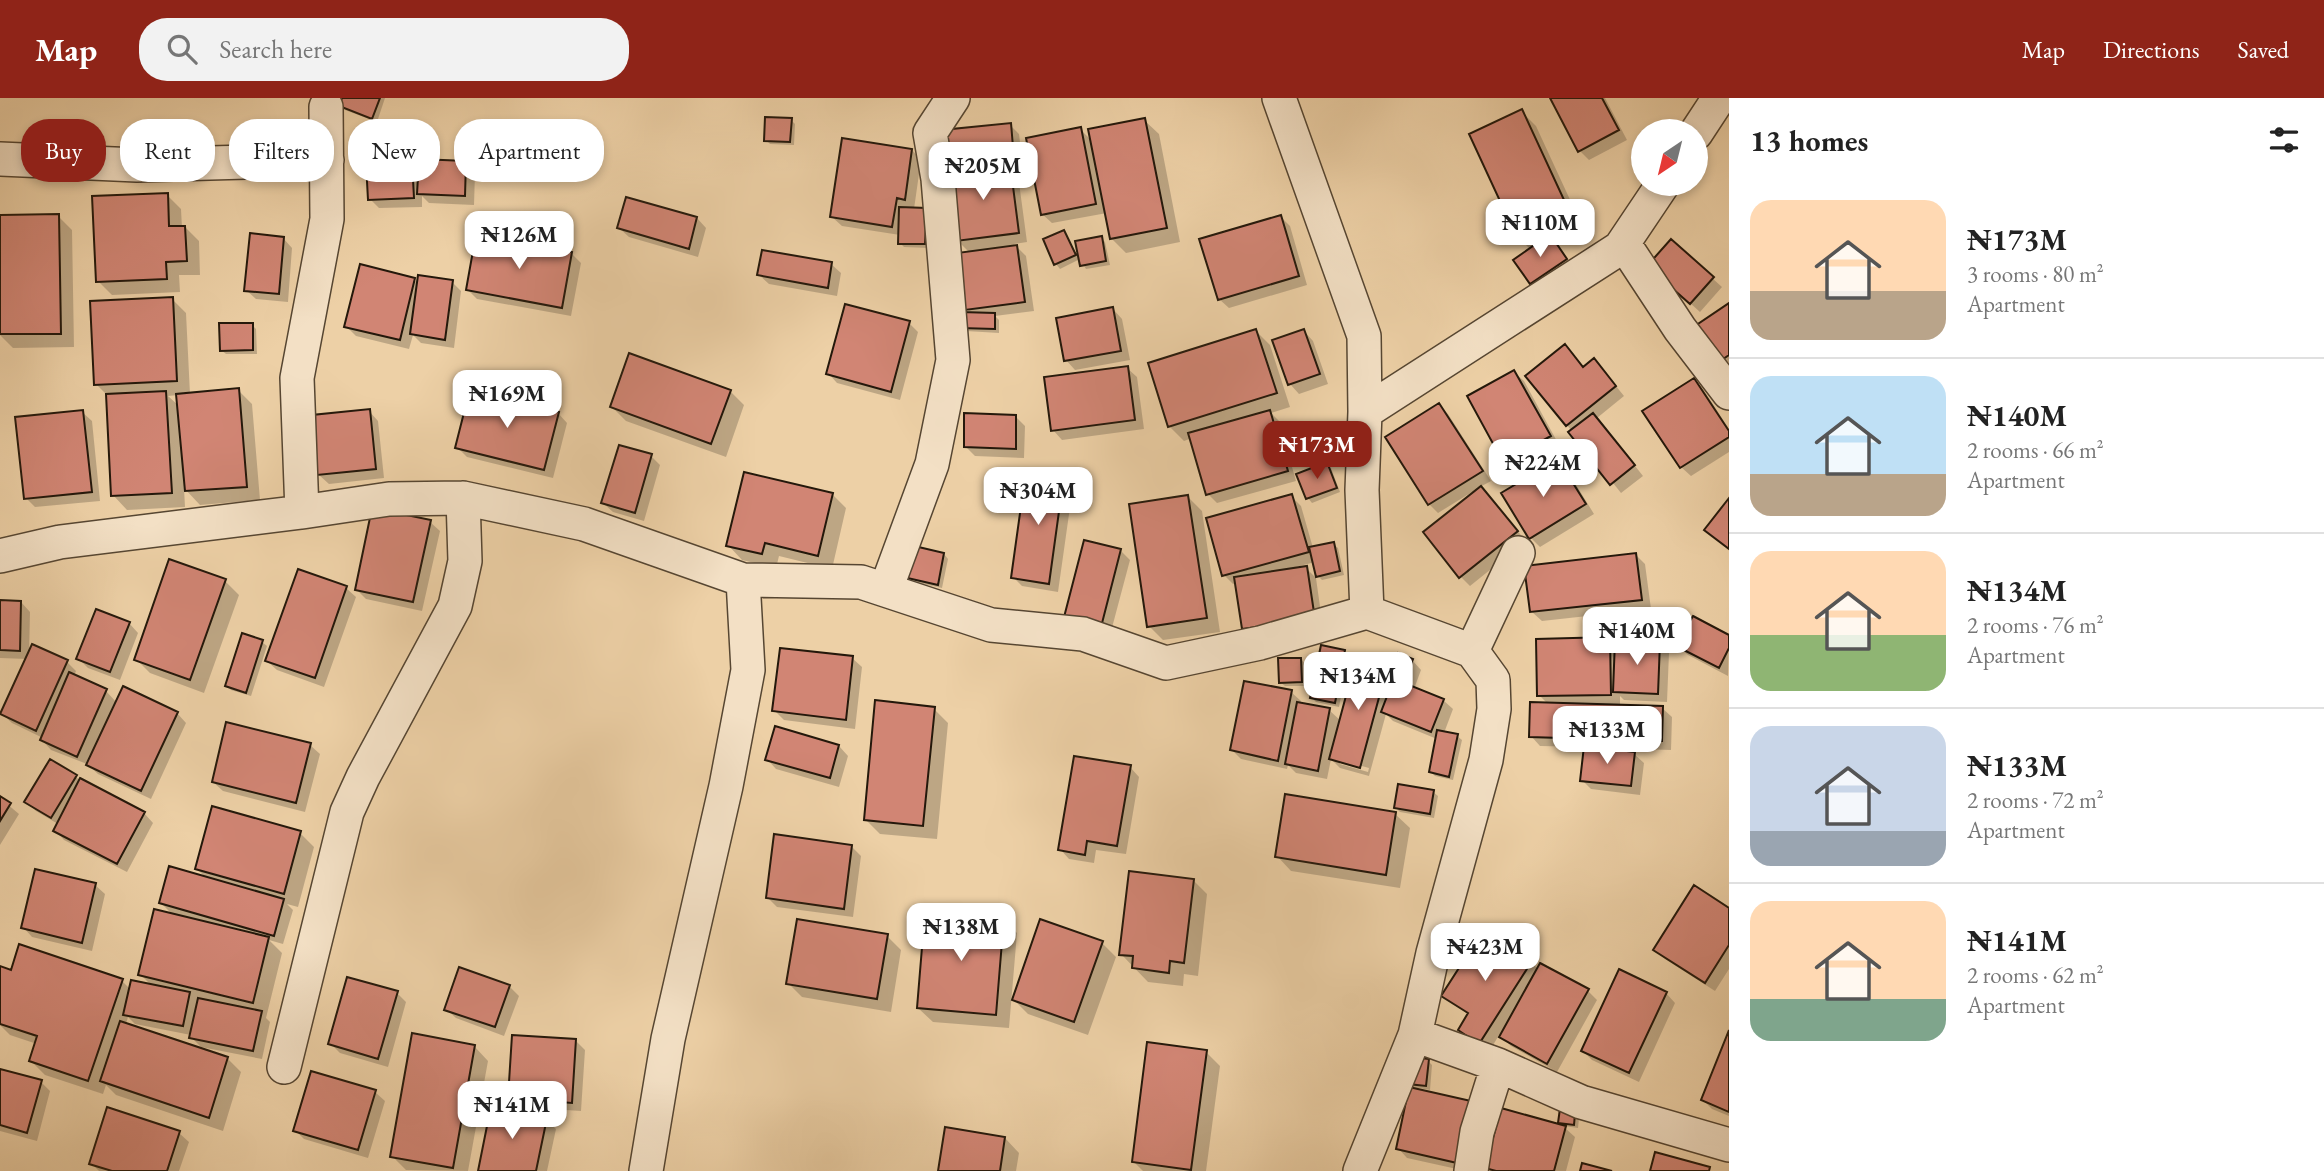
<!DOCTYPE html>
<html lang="en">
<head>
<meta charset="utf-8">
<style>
  body { margin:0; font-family:"EB Garamond",serif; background:#f2f2f2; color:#222; height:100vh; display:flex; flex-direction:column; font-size:26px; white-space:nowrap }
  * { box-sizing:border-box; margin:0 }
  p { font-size:23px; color:#767676 }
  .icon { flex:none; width:38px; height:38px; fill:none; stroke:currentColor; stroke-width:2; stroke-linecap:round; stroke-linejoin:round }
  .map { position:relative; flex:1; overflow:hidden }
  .side { display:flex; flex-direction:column; background:#fff; width:595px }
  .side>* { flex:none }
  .guide { position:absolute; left:21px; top:21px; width:665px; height:63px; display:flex; gap:14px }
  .needle { width:46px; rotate:215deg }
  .tools { position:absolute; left:1631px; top:21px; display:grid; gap:14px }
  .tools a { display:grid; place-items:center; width:77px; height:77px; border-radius:50%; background:#fff; box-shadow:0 4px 10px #0003; font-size:35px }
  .price { position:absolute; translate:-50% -60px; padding:0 16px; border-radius:14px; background:#fff; color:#222; font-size:23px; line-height:46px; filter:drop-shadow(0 2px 4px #0008) }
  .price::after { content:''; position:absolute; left:50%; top:42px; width:21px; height:16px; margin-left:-10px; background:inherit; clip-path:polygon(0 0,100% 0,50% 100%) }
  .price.active { background:#8f2418; color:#fff }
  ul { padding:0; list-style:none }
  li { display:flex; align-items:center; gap:21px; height:175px; padding:0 21px }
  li+li { border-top:2px solid #e0e0e0 }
  li span { display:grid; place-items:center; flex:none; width:196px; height:140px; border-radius:21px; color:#555 }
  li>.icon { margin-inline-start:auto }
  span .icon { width:84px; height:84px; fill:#fffc; stroke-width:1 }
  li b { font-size:30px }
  h2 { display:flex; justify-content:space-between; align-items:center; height:84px; padding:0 21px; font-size:30px }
  .tag { padding:0 24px; border-radius:28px; background:#fff; box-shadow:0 4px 10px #0003; font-size:24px; line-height:63px }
  .tag.active { background:#8f2418; color:#fff }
  header { display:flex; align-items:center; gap:42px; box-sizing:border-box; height:98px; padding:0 35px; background:#8f2418; color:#fff }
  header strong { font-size:33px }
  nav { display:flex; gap:38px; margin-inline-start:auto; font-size:24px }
  .search { width:490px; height:63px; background:#f2f2f2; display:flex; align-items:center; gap:18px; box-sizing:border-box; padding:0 24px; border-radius:28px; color:#767676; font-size:26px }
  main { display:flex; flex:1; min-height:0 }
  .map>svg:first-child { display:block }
</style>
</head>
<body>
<header>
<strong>Map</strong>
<div class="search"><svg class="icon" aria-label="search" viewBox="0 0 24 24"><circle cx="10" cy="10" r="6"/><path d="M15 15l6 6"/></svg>Search here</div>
<nav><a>Map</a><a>Directions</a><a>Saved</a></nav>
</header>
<main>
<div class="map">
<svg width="1729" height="1073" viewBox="0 0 1729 1073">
  <rect width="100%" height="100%" fill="#edd0a6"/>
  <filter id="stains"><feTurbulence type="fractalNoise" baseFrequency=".00286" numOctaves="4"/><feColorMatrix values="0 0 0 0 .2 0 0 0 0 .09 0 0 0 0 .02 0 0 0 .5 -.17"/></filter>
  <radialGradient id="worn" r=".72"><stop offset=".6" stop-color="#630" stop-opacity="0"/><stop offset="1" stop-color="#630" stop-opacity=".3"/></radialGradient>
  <path fill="#0003" fill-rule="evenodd" d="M344,0h41l-8,24 -32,-12 -4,-4z
    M1552,0h53l22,42 -38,20 -9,-9z
    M1522,14l14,14 48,104 -29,13 15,20 -34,24 -5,-4v-33l-11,-11z
    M791,22l4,4 -1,21 -24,-1 -4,-4z
    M1144,22l15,14 21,108 -54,11 -15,-15 -4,-25 -55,10 -10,-9 38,-85 13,13z
    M1010,27l9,9 4,34 -10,1 5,6 9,67 -13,2 12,12 8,55 -39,5 4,4v13l-33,-2 -4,-4 10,-13 -5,-5 3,-56 -12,-12 -11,-75z
    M912,52l9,10 -7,49h12l3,39 -25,-1 -4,-4v-8l-58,-9 -10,-9z
    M411,64l9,9 45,-8 10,10 -1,32 -45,-2 -7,-7v11l-43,1 -9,-9z
    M167,97l14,14 1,19 3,-1 14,14 1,34h-21l1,17 -68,3 -14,-14z
    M0,118h58l14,14 2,117 -61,1 -13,-13z
    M1281,119l9,9 17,59 -78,23 -10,-9z
    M697,120l9,10 -8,29 -69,-20 -10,-9z
    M1064,134l15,27 22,-21 4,4 5,23 -24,4 -6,-10 -20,10 -4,-5 -11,-24z
    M283,140l9,10 -4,54 -32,-3 -10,-9z
    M571,155l10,10 -10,53 -94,-17 -10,-10z
    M831,166l10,9 -4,23 -68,-12 -10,-9z
    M1659,177l53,3 10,9 -22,25z
    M414,182l5,4 33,-2 9,9 -7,57 -33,-5 -8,-8 -4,14 -53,-13 -10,-10z
    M172,201l14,14 4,81 48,-4 14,14 8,96 -60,5 -16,-17 1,19 -58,3 -14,-15 -6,-100 -11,-11zM178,297l1,11 -11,-10z
    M1729,207v76l-7,-9z
    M1113,211l9,10 8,41 -55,10 -9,-10z
    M909,225l9,9 -18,68 -63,-17 -9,-10z
    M252,227l4,4 1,25h-31l-5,-4z
    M1256,233l14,14 20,62 -19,6 8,8 17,60 -79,22 -9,-9 -16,-56 -8,3 -14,-14 -20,-63z
    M1304,233l9,10 15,43 -29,10 -9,-10z
    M1127,270l10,9 7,52 -82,11 -9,-10z
    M1584,271l19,1 21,26 -27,22 46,58 -22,17 -93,-117z
    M1514,274l10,9 35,64 -45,25 -9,-9z
    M1694,282l9,9 26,40v23l-38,24 -10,-9z
    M730,293l14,14 -18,52 -100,-36 -14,-14z
    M1439,307l9,9 43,67 -11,6 46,54 -56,45 -10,-10 13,-81 -1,-3 -34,21 -9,-9z
    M369,313l9,10 6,57 -55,6 -10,-9z
    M82,314l10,9 8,80 -65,6 -9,-9z
    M558,315l9,10 -14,55 -86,-21 -10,-10z
    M1016,319l9,9 -1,32 -49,-2 -10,-10z
    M651,358l9,9 -16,56 -31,-9 -10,-9z
    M1558,363l9,9 27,44 -54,33 -9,-9z
    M1326,366l5,4 9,24 -28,11 -4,-5z
    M1063,378l10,10 -15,106 -36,-6 -9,-9z
    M832,396l14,14 -14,61 -53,-13 -3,12 -34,-8 -14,-15z
    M1291,398l10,10 12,42 20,-4 5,4 6,27 -22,5 -4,-4 -3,-14 -23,6v2l14,-2 10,10 7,50 -70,10 -9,-10 -8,-45 -3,1 -9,-9z
    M1188,399l14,14 18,121 -57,8 -14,-14z
    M430,424l10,9 -18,80 -56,-12 -9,-9z
    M1121,453l9,9 -21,79 -35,-10z
    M944,456l4,5 -6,29 -33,-7 -4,-4z
    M1636,457l9,9 6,45 -109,12 -10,-9z
    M225,483l14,14 -35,98 -54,-20 -14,-14z
    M346,490l10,9 -32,90 -47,-17 -10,-9z
    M0,504h21l9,10 -1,44 38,6 9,9 -2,5 32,15 11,12 60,10 9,10 -35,76 -53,-25 -11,-10 -36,-14 -9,-10 1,-2 -31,-15 -10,-9 25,-55 -27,-1z
    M129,525l9,10 -18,47 -32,-12 -10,-10z
    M1729,539l-1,39 -40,-21 -10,-9z
    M1610,541l6,7 44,-2 9,9 -2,49 -43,-2 -4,-4v11l42,1 10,9 -1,33 -67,-2v2l30,4 10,9 -4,32 -49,-6 -9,-9 3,-33 -45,-1 -9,-10 17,-32 -9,-9z
    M262,544l5,4 -16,50 -20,-6 -4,-4z
    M1345,554l4,4 -10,51 -23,-5 -4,-4z
    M852,560l10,9 -7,62 -71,-9 -10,-10z
    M1301,561l4,5 1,22h-21l-5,-4z
    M1412,562l9,10 -7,19 29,11 10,9 -9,24 13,3 5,4 -9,40 -18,-4 -4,-4 6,-33 -44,-18 -7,-7 -17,62 -29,-8 -9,-9 -4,20 -31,-6 -8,-8 -1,4 -46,-10 -9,-9 59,-58 10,9 -1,3 29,6 12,11 46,-55 6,6zM1340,662l29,8 -1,4 -28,-8z
    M934,611l14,14 -11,116 -57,-5 -14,-14z
    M310,647l10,9 -15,58 -82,-21 -10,-9z
    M839,648l9,10 -9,31 -63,-18 -9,-10z
    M51,663l29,19 64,33 9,10 -26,49 -63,-32 -9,-10 3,-6 -22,-13 -10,-9z
    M1130,669l9,10 -13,77 -30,-4 -2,13 -25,-4 -9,-10z
    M1433,694l5,4 -4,22 -34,-6 -4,-4z
    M0,700l19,16 -19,31z
    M1395,716l15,14 -10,60 -109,-17 -14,-15z
    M300,735l14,14 -16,60 -11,-3 6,6 -10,34 -14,-4 13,13 -16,65 4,4 -8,37 -61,-12 -10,-10v-2l-56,-11 -7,-7 -2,7 101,34 14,14 -18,59 -107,-36 -10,-10 -3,9 -58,-19 -14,-14 6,-17 -27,-9 -10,-10v-58l12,5 110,9 8,8 22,-3 -12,-12 33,-59 -12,-12 45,-25 -9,-9z
    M851,748l10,10 -8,61 -76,-10 -9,-9z
    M1193,782l14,14 -9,82 -14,-2 -1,12 -35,-4 -27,-28z
    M95,787l10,9 -13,57 -60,-14 -9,-10z
    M1729,812v59l-14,22 -50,-32 -9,-10z
    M1003,821l14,14 -8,95 -76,-6 -15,-14z
    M887,838l14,14 -10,62 -89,-15 -14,-14z
    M1102,845l14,14 -28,78 -60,-21 -14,-14z
    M1531,864l8,8 49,21 9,9 -40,72 -46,-26 -12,-11 -10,17 -20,-13 -9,-9 9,-15 -26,-20z
    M509,888l10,10 -15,40 -48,-18 -10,-9z
    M397,895l9,9 -18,65 -48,-14 -10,-10z
    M1666,895l9,10 -36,79 -47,-22 -9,-9z
    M1729,937v81l-17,-7 -9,-9z
    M576,943l9,9 -4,61 -61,-4 -10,-9z
    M474,948l14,15 -20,110 -62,-1 -14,-14z
    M1206,954l14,14 -14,105h-63l-10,-10z
    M1428,963l4,4 -2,25 -12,-2v3l48,80 -59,-13 -9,-10 19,-57 -7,-8z
    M0,973l41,11 9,9 -13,50 -37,-10z
    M375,994l10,9 -17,57 -64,-19 -9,-9z
    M1580,1011l-2,19 -14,-2 -4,-4z
    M108,1012l71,23 10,9 -10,29h-80l-8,-8z
    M546,1022l10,9 -9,42h-67z
    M1565,1030l10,9 -9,34h-76l-3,-4z
    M1005,1040l14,15 -3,18h-76z"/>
  <path fill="#d18574" stroke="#24180b" stroke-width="2" d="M342,0h38l-8,21 -33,-13z
    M1550,0h52l17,32 -41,22z
    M1522,11l49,106 -53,25 -49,-106z
    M765,19l27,1 -2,24 -26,-1z
    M1145,20l22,110 -57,11 -22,-110z
    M1011,25l3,36 -68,8 -4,-37z
    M1081,29l15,77 -55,11 -15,-77z
    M842,40l70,11 -7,51 -8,-2 -5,29 -62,-10z
    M419,61l47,2 -1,35 -48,-2z
    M412,62l2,38 -46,2 -2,-37z
    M1010,65l9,70 -63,8 -9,-70z
    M168,95l1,33h16l2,35 -21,1 1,17 -71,3 -4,-86z
    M626,99l71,20 -8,32 -72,-21z
    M899,109l28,1 -2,36h-27z
    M59,116l2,120h-61v-119z
    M1281,117l18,61 -81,24 -19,-61z
    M1064,132l12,25 -22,10 -11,-26z
    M250,135l34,4 -5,57 -35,-3z
    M476,136l96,18 -10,56 -96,-18z
    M1550,136l17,25 -37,25 -17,-24z
    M1102,138l4,25 -26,5 -5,-25z
    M1671,141l43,38 -24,27 -43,-38z
    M1017,147l8,57 -60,8 -8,-57z
    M762,152l70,12 -4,26 -71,-13z
    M360,166l55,14 -15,62 -56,-13z
    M418,177l35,5 -8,60 -35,-6z
    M173,199l4,84 -83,4 -4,-84z
    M1729,205v52l-15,10 -25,-35z
    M845,206l65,17 -19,71 -65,-18z
    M1113,209l8,44 -57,10 -8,-43z
    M961,214l34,1v16l-35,-1z
    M219,225h34v27l-33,1z
    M1256,231l21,64 -109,34 -20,-64z
    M1304,231l16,45 -32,11 -16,-45z
    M1565,246l18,23 11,-9 22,28 -50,40 -41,-50z
    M629,255l102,37 -20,54 -101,-37z
    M1128,268l7,54 -84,11 -7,-54z
    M1514,272l37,66 -48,26 -36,-66z
    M1694,280l35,53v6l-49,31 -38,-57z
    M239,290l8,99 -62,4 -9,-97z
    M470,291l89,23 -15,58 -89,-22z
    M166,293l6,102 -61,3 -5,-102z
    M1439,305l44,68 -55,34 -43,-68z
    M370,311l6,60 -59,6 -5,-60z
    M83,312l9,82 -68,7 -9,-82z
    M1270,312l18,61 -82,24 -18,-62z
    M964,315l52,2v34l-52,-2z
    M1593,315l42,52 -25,20 -42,-53z
    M619,347l33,9 -17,59 -34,-10z
    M1558,361l28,45 -57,35 -28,-46z
    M1327,364l10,26 -31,11 -10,-25z
    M1026,372l38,5 -15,109 -38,-6z
    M744,374l89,21 -15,63 -53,-13 -3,11 -36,-8z
    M1481,388l37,45 -59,47 -36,-46z
    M1292,396l17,58 -87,24 -16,-58z
    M1188,397l19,123 -60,9 -18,-123z
    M1729,400v51l-25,-19z
    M372,410l59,12 -18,82 -58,-12z
    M1084,442l37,9 -21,82 -37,-10z
    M1334,444l6,29 -24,6 -7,-30z
    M910,447l34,8 -6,32 -35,-8z
    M1636,455l6,47 -112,12 -6,-46z
    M169,461l57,20 -36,101 -56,-20z
    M1307,468l8,53 -73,10 -8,-52z
    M298,471l49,17 -32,92 -50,-17z
    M0,502l21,1 -1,50 -20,-1z
    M96,511l34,13 -20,50 -34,-13z
    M1693,518l36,19v13l-10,20 -43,-22z
    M242,535l21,7 -17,53 -21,-7z
    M1610,539l1,58 -74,1 -1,-57z
    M1615,542l45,2 -2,52 -45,-2z
    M32,546l36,16 -32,71 -36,-17z
    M1321,547l24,5 -10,53 -25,-5z
    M780,550l73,8 -7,64 -74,-9z
    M1398,555l15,6 -9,24 40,16 -13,33 -50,-20 8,-21 -5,-2z
    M1357,557l31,9 -28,104 -31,-9z
    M1278,560h23l1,24 -23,1z
    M69,574l38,17 -30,68 -37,-17z
    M1244,583l48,9 -14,71 -48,-11z
    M123,588l55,26 -37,79 -55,-26z
    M875,602l60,7 -12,119 -59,-6z
    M1297,604l33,6 -12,63 -33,-7z
    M1530,604l133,4 -1,35 -133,-4z
    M226,624l85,21 -15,60 -84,-21z
    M775,628l64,19 -9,33 -65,-18z
    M1437,632l21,4 -9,43 -20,-5z
    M1584,648l51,6 -4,34 -51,-5z
    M1074,658l57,9 -14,81 -30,-5 -2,14 -27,-5z
    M50,661l27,16 -26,43 -27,-16z
    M80,680l65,34 -28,52 -64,-33z
    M1398,686l36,6 -4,24 -36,-6z
    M1285,696l111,18 -10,63 -111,-18z
    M0,698l11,7 -11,18z
    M212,708l89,25 -17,63 -89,-25z
    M774,736l78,11 -8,64 -78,-11z
    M169,768l115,33 -10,37 -115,-33z
    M35,771l61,14 -14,60 -61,-15z
    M1129,773l65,8 -10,84 -14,-2 -1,12 -37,-5 1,-12 -14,-1z
    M1694,787l35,23v37l-24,38 -52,-33z
    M154,811l115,28 -16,66 -115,-28z
    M925,813l79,6 -8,98 -79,-7z
    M797,821l91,15 -11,65 -91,-15z
    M1040,821l63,22 -29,81 -62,-22z
    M1484,831l48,32 -53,83 -21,-14 10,-17 -27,-17z
    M19,846l104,35 -35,102 -59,-20 8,-25 -37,-12v-58l11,4z
    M1540,865l49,26 -42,75 -48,-27z
    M459,869l51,18 -15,42 -51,-17z
    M1619,871l48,23 -38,81 -48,-22z
    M347,879l51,14 -20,68 -50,-15z
    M131,882l59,12 -7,34 -60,-11z
    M198,900l64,13 -9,40 -64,-13z
    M120,923l108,36 -19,61 -109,-37z
    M1729,932v82l-28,-12z
    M412,935l63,12 -22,123 -63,-11z
    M512,937l64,4 -4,64 -64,-5z
    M1147,944l60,8 -16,120 -59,-8z
    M1411,959l18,2 -3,27 -18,-2z
    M0,971l42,11 -15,53 -27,-8z
    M311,973l65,19 -18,60 -65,-19z
    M1409,989l62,14 -14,62 -61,-14z
    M1561,1003l15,2 -2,22 -16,-2z
    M491,1008l56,12 -11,53h-58z
    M107,1009l73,24 -13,40h-55l-23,-7z
    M1501,1010l65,18 -12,45h-58l-11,-3z
    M945,1029l60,10 -5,34h-62z
    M1655,1054l55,15 -1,4h-59z
    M1582,1065l30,8h-32z"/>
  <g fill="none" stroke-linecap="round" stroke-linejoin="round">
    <defs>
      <path id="street" d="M1279,0l85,238 1,76 -3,78 5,122
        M1696,35l23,-35
        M0,61l137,6 190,-5
        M1620,150l43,-64
        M1365,314l255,-164 6,-1 54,82 49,64
        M302,414l-5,-134 30,-159 -1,-112
        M0,458l60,-14 242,-30 87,-13 74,-1 121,26 159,56 118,2 130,43 92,9 83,29 94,-20 107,-31 105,39 21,29 1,29 -8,51 -53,193 -18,82 -55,136
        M886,491l46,-125 21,-104 -15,-181 -8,-46 23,-35
        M1472,553l46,-98
        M1415,937l83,30 83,37 148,43
        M284,969l63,-255 16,-35 92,-171 10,-45 -2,-63
        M646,1073l22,-132 58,-253 22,-116 -5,-90
        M1471,1073l6,-39 21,-67"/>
    </defs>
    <use href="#street" stroke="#564632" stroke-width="36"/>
    <use href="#street" stroke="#f3e0c5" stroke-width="33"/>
  </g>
  <rect width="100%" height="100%" filter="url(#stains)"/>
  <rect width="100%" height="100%" fill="url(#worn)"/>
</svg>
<div class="tools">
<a><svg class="needle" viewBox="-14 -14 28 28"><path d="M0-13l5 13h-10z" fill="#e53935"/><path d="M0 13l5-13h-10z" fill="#767676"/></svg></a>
</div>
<b class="price" style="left:983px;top:104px">₦205M</b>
<b class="price" style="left:1540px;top:161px">₦110M</b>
<b class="price" style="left:519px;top:173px">₦126M</b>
<b class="price" style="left:507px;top:332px">₦169M</b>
<b class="price active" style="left:1317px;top:383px">₦173M</b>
<b class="price" style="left:1543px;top:401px">₦224M</b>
<b class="price" style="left:1038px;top:429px">₦304M</b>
<b class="price" style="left:1637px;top:569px">₦140M</b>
<b class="price" style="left:1358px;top:614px">₦134M</b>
<b class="price" style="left:1607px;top:668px">₦133M</b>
<b class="price" style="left:961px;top:865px">₦138M</b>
<b class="price" style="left:1485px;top:885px">₦423M</b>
<b class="price" style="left:512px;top:1043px">₦141M</b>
<div class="guide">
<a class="tag active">Buy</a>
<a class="tag">Rent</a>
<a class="tag">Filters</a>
<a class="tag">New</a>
<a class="tag">Apartment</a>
</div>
</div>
<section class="side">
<h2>13 homes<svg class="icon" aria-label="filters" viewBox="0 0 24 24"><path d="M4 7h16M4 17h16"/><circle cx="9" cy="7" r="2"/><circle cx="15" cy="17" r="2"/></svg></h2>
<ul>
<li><span style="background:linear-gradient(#ffd9b3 65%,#b9a48a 0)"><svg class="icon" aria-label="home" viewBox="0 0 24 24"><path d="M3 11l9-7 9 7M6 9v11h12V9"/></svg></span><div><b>₦173M</b><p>3 rooms · 80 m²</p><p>Apartment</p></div></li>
<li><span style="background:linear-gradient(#bfe0f5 70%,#b9a48a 0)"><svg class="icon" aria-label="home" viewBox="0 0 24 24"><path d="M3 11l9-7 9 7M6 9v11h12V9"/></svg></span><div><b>₦140M</b><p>2 rooms · 66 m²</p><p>Apartment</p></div></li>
<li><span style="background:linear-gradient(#ffd9b3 60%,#8fb573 0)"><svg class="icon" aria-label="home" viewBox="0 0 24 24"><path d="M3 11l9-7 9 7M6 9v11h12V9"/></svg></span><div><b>₦134M</b><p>2 rooms · 76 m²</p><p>Apartment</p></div></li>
<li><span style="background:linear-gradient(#c9d6e8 75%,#9aa5b1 0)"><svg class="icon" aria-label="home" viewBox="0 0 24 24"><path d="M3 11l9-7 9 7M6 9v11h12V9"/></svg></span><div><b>₦133M</b><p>2 rooms · 72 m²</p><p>Apartment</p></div></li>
<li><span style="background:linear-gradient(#ffd9b3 70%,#7fa58c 0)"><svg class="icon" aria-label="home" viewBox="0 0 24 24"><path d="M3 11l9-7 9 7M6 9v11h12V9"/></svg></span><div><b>₦141M</b><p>2 rooms · 62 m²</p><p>Apartment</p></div></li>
</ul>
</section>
</main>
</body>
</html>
